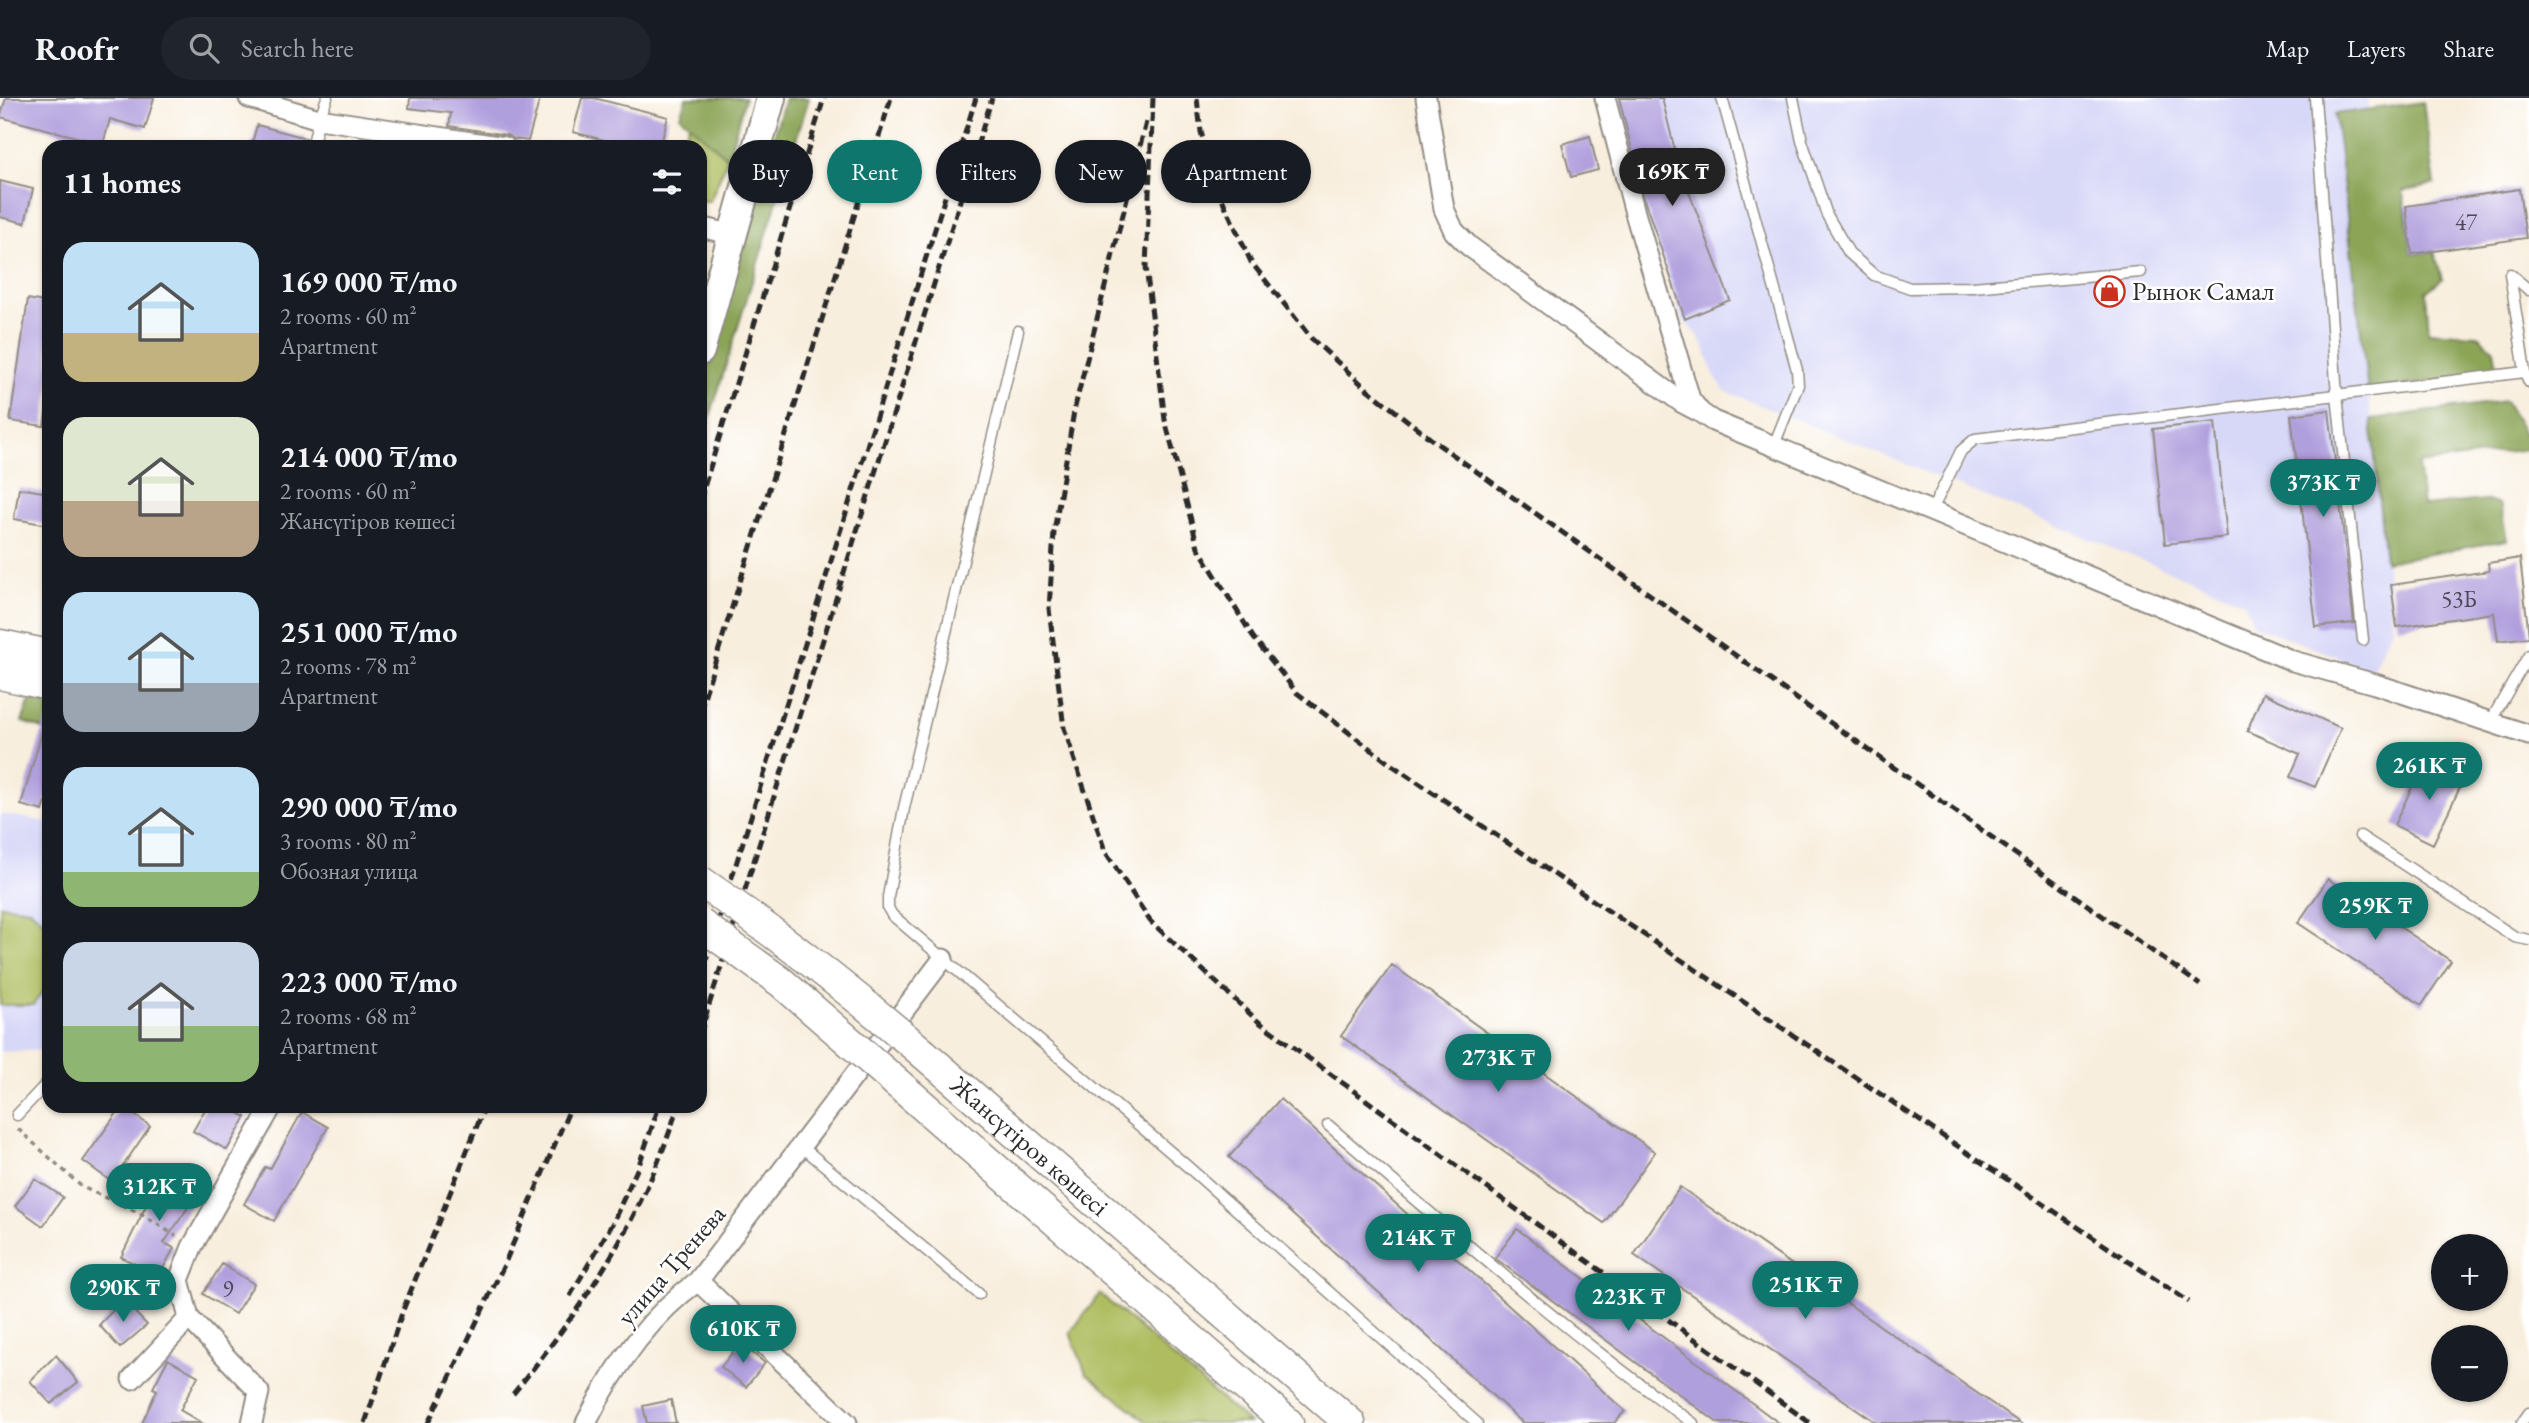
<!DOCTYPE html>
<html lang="en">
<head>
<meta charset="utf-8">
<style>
  body { margin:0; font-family:"EB Garamond",serif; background:#20242c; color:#f1f3f6; height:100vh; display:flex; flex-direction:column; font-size:26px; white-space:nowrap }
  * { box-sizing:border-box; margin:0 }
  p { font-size:23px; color:#9ea1a6 }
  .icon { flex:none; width:38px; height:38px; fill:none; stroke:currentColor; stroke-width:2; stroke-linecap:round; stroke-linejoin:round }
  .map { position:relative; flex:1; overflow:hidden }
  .side { position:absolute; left:42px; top:42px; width:665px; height:973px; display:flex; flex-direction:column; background:#171b24; border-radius:21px; box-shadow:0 2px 5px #0004 }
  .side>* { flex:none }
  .top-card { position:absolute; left:728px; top:42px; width:665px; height:63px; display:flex; gap:14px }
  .tools { position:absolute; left:2431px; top:1136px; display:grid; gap:14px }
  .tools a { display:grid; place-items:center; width:77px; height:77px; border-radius:50%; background:#171b24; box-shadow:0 2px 5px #0004; font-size:35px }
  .price { position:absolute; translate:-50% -60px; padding:0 16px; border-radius:24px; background:#0f766e; color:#fff; font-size:23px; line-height:46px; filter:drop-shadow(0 2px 4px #0008) }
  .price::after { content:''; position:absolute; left:50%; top:42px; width:21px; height:16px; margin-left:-10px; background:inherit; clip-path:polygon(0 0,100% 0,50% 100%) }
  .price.active { background:#222; color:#fff }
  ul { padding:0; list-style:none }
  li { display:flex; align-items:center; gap:21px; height:175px; padding:0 21px }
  li span { display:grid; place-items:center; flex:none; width:196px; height:140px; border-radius:21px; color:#555 }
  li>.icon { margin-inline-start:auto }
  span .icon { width:84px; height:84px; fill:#fffc; stroke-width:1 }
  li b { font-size:30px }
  h2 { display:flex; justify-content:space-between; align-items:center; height:84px; padding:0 21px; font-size:30px }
  .chip { padding:0 24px; border-radius:32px; background:#171b24; box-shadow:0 2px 5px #0004; font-size:24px; line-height:63px }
  .chip.active { background:#0f766e; color:#fff }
  header { display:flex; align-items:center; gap:42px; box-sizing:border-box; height:98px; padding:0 35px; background:#171b24; border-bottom:2px solid #363941 }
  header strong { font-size:33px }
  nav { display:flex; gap:38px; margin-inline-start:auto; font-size:24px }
  .search { width:490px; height:63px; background:#20242c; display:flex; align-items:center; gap:18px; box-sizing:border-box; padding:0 24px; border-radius:38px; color:#9ea1a6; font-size:26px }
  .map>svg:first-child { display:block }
</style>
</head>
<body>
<header>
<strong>Roofr</strong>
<div class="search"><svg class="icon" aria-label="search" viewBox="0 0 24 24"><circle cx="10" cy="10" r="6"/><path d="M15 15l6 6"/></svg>Search here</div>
<nav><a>Map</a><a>Layers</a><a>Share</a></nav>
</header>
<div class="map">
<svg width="2529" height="1325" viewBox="0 0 2529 1325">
  <rect width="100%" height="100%" fill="#fff"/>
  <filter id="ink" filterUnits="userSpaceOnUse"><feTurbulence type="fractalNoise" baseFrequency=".0143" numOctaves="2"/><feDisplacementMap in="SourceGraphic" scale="14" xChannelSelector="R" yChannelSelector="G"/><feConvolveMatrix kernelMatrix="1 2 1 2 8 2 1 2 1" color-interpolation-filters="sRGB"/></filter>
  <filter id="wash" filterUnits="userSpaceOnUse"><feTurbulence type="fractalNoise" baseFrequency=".00686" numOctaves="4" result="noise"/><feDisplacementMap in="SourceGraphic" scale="28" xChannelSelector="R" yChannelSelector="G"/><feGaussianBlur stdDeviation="1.57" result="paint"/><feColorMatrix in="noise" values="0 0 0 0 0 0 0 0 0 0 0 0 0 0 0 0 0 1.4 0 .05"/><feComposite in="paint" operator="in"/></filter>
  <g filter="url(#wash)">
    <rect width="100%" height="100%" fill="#f8eedd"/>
    <path fill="#d7d7f8" d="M1616,0h752l1,11 -34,6 33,271 25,241 -21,43 -119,-45 -8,-23 -520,-211 -12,-18 -8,-25 -7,-13 -16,-16 -40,-120z
      M0,716l49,8v228l-49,2z"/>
    <path fill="#afbd60" stroke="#6d7446" stroke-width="2" d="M689,26l39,34 -18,43h-10v-54h-18z
      M0,807l30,4 19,18v56l-16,22h-33z
      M1100,1196l149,129h-101l-62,-50 -16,-40z"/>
    <path fill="#8ba456" stroke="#5b6840" stroke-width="2" d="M686,0h59l-17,60 -48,-42z
      M785,0h24l-109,351v-59z
      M2423,4l12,82 -32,7 9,63 22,-3 8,28 -16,13 3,40 49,3 16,15 4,22 -130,19 -33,-277z
      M2505,303l23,39v9l-110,15 5,42 62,-6 15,5 7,35 -122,22 -14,-143z
      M33,594l16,7v32l-27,-9z"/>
    <g id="blocks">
      <path fill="#b09fdd" d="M6,0h148l-9,31 -35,-10 -7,25 -103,-27z
        M410,0h130l-12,43 -14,-2 -7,-4 -58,-9 2,-13 -42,-5z
        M582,0h12l74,19 -8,30h-29l-58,-15z
        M1619,0h43l16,65 52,137 -45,19 -40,-117z
        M257,27l49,13 -1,9h-54z
        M1590,38l8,34 -27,7 -9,-33z
        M0,83l33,8 -8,34 -25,-6z
        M2519,91l7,49 -114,16 -6,-48z
        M28,201l21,4v88l-5,35 -34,-5z
        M2329,312l25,213 -38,4 -25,-212z
        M2215,324l12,115 -62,7 -12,-115z
        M19,390l30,5v32l-35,-6z
        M2520,460l9,79 -31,4 -4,-28 -97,14 -6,-42 98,-14 -1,-8z
        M2263,595l78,35 -26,59 -25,-10 10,-23 -53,-23z
        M45,624l4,1v68l-6,20 -22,-6z
        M2425,662l39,19 -31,65 -39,-19z
        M2328,781l123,82 -29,44 -124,-82z
        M1392,867l263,187 -51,71 -263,-187z
        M1280,1001l345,312 -11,12h-91l-294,-266z
        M122,1008l28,20 -38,56 -29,-21z
        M207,1008h18l21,11 -19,33 -34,-19z
        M302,1014l26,15 -54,94 -30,-17 21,-37 5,2z
        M166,1071l33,22 -35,52 10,5 -15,28 -38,-19 25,-51 -2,-1z
        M35,1081l28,18 -20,29 -28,-20z
        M1680,1089l340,236h-143l-243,-168z
        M1517,1131l262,194h-61l-223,-165z
        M222,1166l32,20 -19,30 -32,-20z
        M123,1202l24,25 -27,23 -21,-23z
        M740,1245l25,20 -19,24 -25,-20z
        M56,1257l22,27 -27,22 -21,-23z
        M168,1261l30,17 -18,34 22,13h-60l15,-33 -4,-2z
        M671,1302l5,23h-29l-4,-17z"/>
    </g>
  </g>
  <g filter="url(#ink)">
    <use href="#blocks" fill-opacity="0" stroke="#928c84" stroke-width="2"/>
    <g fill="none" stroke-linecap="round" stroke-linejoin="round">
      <defs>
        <path id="lane" d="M1722,0l75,272 1,15 -24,60
          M1793,0l9,43 25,74 22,38 25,22 36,13 63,-1 168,-15
          M2315,0l22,297 26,245
          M312,49l7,-28 8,-21
          M2510,176l15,98 4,10
          M2510,176l19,16
          M1018,233l-114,477 -16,89v11l4,7 295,251 290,257
          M1931,414l30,-61 14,-12 550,-67
          M2490,624l39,-67
          M2360,738l155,101 14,3
          M17,1017l32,-34
          M1328,1027c119,102 237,207 365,298
          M801,1048l178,148
          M2522,1325l7,-10"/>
        <path id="street" d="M249,0l70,21 186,28
          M1426,0l18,111 10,22 15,15 212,156 17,9
          M1605,0l30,115 55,186 11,14 12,8 580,240 82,23 154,51
          M700,129l34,8
          M698,1183l149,142
          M132,1281l57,-61
          M252,1325l7,-31 -70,-74 -10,-38 13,-33 80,-141
          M586,1325c27,-54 63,-107 112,-142l245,-322"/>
        <path id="secondary" d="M700,253l71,-253"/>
        <g id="primary">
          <path d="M0,547l49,10"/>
          <path d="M0,576l49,11"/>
          <path id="s1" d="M924,956l426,369"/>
          <path d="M897,985l391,340"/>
        </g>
      </defs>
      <use href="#lane" stroke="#928c84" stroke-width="13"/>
      <use href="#street" stroke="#928c84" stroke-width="23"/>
      <use href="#secondary" stroke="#928c84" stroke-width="32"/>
      <use href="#primary" stroke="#928c84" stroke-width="33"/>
      <path stroke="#928c84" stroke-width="3.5" stroke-dasharray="5 5" stroke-linecap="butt" d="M18,1031l64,58 59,27 35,22"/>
      <use href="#lane" stroke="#fff" stroke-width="10"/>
      <use href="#street" stroke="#fff" stroke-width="19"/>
      <use href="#secondary" stroke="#fff" stroke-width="28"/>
      <use href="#primary" stroke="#fff" stroke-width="30"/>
      <path stroke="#2b2b2b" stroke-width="5" stroke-dasharray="10 5" stroke-linecap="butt" d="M1153,0l-7,169 19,153 33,127 55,90 44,56 92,70 800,539
        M1197,0l4,34 17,58 33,72 60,76 56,51 68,53 765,543
        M1146,24l-72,289 -20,121 -5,77 15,119 41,123 45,70 109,101 551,401
        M700,402l124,-402
        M700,612l191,-612
        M700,881l276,-881
        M700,936l292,-936
        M570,1198l42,-72 27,-59 20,-59
        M513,1296c73,-91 130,-175 165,-288
        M365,1325l38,-113 82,-204
        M428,1325l76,-158 67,-159"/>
      <defs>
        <path id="primary-bridge" d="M700,783c79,54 152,111 224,173
          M700,826l81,58 116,101"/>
      </defs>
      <use href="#primary-bridge" stroke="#928c84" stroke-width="33" stroke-linecap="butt"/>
      <use href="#primary-bridge" stroke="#fff" stroke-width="30"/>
    </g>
  </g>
  <defs>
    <symbol id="shop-ring" viewBox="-11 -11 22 22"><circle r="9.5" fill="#fff" stroke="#c8321e" stroke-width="1.5"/><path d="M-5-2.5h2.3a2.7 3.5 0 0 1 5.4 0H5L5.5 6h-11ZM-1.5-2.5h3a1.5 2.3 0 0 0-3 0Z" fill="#c8321e"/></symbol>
  </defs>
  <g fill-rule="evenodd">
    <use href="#shop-ring" x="2092" y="176" width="35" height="35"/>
  </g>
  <g text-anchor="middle" stroke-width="5" stroke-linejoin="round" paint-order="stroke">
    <g font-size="23" fill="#4c4858">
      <text x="2466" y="132">47</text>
      <text x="2459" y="509">53Б</text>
      <text x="228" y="1199">9</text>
    </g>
    <g font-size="26" fill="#2b2b2b" stroke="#fff" text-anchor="start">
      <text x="2132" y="202">Рынок Самал</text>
    </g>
    <g font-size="26" fill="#2b2b2b" stroke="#fff">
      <text dy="9" stroke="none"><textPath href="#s1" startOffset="140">Жансүгіров көшесі</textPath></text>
      <text transform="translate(671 1167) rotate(-49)" y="9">улица Тренева</text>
    </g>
  </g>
</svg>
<div class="tools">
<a>+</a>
<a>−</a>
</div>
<b class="price active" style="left:1672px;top:110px">169K ₸</b>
<b class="price" style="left:2323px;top:421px">373K ₸</b>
<b class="price" style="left:2429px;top:704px">261K ₸</b>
<b class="price" style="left:2375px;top:844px">259K ₸</b>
<b class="price" style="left:1498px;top:996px">273K ₸</b>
<b class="price" style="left:159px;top:1125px">312K ₸</b>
<b class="price" style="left:1418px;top:1176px">214K ₸</b>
<b class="price" style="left:1805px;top:1223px">251K ₸</b>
<b class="price" style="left:123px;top:1226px">290K ₸</b>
<b class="price" style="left:1628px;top:1235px">223K ₸</b>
<b class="price" style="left:743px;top:1267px">610K ₸</b>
<div class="top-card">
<a class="chip">Buy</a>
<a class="chip active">Rent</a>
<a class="chip">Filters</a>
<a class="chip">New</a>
<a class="chip">Apartment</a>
</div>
<section class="side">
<h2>11 homes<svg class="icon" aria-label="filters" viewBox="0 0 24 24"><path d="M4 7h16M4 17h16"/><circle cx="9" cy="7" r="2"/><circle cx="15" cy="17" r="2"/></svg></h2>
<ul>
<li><span style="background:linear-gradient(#bfe0f5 65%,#c2b280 0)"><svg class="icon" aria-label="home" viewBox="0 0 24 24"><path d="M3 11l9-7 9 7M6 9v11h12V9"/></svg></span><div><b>169 000 ₸/mo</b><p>2 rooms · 60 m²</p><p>Apartment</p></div></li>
<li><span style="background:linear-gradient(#dfe7d0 60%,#b9a48a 0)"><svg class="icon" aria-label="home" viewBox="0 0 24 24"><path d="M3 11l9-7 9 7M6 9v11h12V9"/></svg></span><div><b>214 000 ₸/mo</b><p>2 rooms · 60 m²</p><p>Жансүгіров көшесі</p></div></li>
<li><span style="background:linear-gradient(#bfe0f5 65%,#9aa5b1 0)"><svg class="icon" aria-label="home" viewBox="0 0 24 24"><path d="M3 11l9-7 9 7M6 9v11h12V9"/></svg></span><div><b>251 000 ₸/mo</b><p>2 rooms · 78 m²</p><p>Apartment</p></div></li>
<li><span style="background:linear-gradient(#bfe0f5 75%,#8fb573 0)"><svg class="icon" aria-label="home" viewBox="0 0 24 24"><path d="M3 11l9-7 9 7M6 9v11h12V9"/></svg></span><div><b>290 000 ₸/mo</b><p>3 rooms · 80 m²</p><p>Обозная улица</p></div></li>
<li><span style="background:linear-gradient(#c9d6e8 60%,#8fb573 0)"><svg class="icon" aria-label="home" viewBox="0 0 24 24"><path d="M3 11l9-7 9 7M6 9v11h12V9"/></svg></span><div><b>223 000 ₸/mo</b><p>2 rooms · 68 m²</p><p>Apartment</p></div></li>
</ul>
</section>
</div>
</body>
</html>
